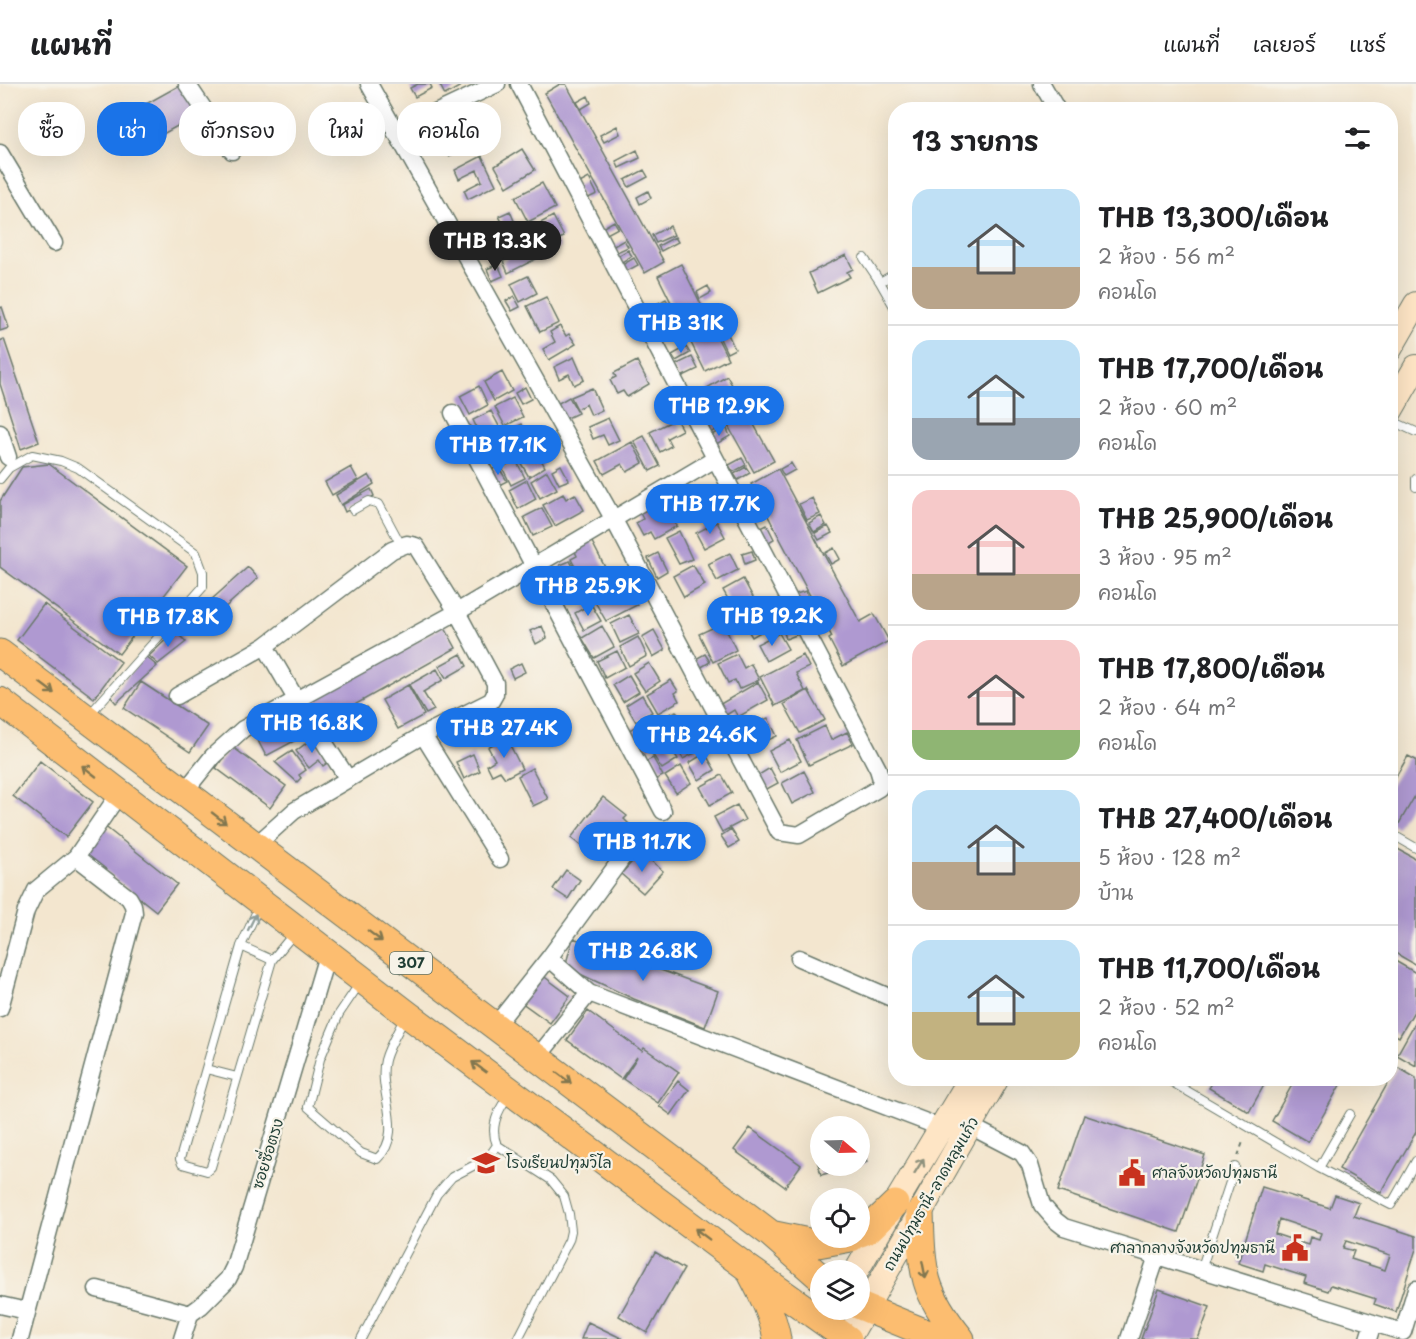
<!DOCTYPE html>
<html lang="th">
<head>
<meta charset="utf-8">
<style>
  body { margin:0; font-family:"Playpen Sans","Playpen Sans Thai",sans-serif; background:#f2f2f2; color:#202124; height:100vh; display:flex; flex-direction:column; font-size:22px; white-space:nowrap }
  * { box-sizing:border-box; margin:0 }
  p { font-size:20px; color:#757577 }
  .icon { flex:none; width:33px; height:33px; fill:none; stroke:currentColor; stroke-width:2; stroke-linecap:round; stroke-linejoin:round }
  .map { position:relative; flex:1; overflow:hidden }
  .drawer { position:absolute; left:888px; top:18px; width:510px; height:984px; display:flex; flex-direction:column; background:#fff; border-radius:24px; box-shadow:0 6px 24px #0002 }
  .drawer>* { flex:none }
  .guide { position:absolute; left:18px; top:18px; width:570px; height:54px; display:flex; gap:12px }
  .needle { width:39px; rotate:109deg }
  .tools { position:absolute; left:810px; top:1032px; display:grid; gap:12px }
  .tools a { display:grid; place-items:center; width:60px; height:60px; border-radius:50%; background:#fff; box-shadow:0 6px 24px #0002; font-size:30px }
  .price { position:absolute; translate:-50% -51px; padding:0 14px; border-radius:21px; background:#1a73e8; color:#fff; font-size:20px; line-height:39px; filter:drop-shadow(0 2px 3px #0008) }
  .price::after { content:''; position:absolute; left:50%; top:36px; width:18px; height:14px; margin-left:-9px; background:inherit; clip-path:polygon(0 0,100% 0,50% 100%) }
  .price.on { background:#222; color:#fff }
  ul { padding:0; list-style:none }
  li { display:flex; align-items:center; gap:18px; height:150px; padding:0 24px }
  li+li { border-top:2px solid #e0e0e0 }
  li span { display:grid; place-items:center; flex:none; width:168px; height:120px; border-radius:18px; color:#555 }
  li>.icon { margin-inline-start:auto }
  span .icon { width:72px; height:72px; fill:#fffc; stroke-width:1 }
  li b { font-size:26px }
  h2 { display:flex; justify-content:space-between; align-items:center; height:72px; padding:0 24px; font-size:26px }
  .chip { padding:0 21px; border-radius:24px; background:#fff; box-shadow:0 6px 24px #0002; font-size:21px; line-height:54px }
  .chip.on { background:#1a73e8; color:#fff }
  header { display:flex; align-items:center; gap:36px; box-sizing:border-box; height:84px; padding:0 30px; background:#fff; border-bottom:2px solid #e0e0e0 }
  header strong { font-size:28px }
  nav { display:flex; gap:33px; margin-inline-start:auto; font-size:21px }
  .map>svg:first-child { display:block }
</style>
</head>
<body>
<header>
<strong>แผนที่</strong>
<nav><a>แผนที่</a><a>เลเยอร์</a><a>แชร์</a></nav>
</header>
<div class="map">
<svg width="1416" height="1255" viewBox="0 0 1416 1255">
  <rect width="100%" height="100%" fill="#f7f3e8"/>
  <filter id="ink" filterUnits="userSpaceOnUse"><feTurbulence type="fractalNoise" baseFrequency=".0167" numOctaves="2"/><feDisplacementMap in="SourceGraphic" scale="12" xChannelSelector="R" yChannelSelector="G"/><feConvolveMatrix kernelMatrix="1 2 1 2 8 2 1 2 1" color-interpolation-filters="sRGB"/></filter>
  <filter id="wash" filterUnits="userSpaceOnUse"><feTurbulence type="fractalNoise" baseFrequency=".008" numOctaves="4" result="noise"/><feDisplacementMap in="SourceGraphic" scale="24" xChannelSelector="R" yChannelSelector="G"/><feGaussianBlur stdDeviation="1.35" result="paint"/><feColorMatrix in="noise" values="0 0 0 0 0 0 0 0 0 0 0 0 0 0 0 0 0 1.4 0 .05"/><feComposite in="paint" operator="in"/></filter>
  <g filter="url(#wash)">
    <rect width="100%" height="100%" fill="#f3e6cf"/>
    <g id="blocks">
      <path fill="#af99d1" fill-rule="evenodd" d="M182,0l17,30 -45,25 -17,-30z
        M418,0h12l2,4 -17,9 -5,-9z
        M442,0h18l1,2 -16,9 -5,-10z
        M560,0h6l98,178 -19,11 -100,-180z
        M588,12l3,7 -10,6 -4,-7z
        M451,32l9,19 -5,2 6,13 -12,6 -10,-19 -4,3 -7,-12z
        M617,42l3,8 -16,8 -4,-7z
        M522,65l13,21 -28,17 -12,-21z
        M637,66l3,8 -21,10 -3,-7z
        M482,72l14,29 -28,14 -4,-9 18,-9 -5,-11 -18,9 -4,-9z
        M644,86l4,7 -19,10 -4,-7z
        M589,94l8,16 -13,6 -8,-15z
        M542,99l13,25 -27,14 -13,-25z
        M648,107l3,7 -11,6 -3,-7z
        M510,127l7,17 4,-2 15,33 -28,14 -5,-12 5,-2 -11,-25 9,-4 -7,-14z
        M553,132l11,21 -8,3 4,7 -18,10 -14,-27z
        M614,137l4,7 -13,7 -3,-7z
        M670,142l4,9 -18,8 -4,-8z
        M675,153l3,5 -17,9 -3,-5z
        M624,156l4,7 -13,6 -3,-6z
        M628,166l4,6 -12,7 -4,-6z
        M846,171l7,14 -6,3 3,5 -32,16 -9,-20z
        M634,174l4,7 -13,7 -3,-7z
        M498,180l5,12 -11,5 -5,-12z
        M681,180l47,95 -23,12 -47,-95z
        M528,192l9,17 -17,9 -9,-18z
        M708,202l3,7 -11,6 -3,-7z
        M514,212l6,11 -8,4 -6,-10z
        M546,213l13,26 -19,9 -13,-26z
        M666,215l4,7 -20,10 -3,-7z
        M2,223l7,21 -9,3v-23z
        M671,224l3,7 -19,10 -3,-7z
        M675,233l4,7 -19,10 -4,-7z
        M560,242l6,10 3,-2 7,10 -27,16 -6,-11 12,-7 -5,-10z
        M725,244l10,21 -8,4 -10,-21z
        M4,255l35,103 -18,7 -21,-65v-43z
        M686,263l4,6 -14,8 -4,-6z
        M574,273l10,23 -10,5 -5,-11 -10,5 -5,-12z
        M692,273l6,12 -19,9 -6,-12z
        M637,277l12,23 -22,13 -4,-6 -6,3 -7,-14 6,-3 -2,-4z
        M502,288l10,19 -18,10 -10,-19z
        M727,292l47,85 -20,11 -47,-84z
        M479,302l9,19 -18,10 -10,-19z
        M525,303l6,12 -10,5 -6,-11z
        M592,304l10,22 -11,5 -5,-11 -9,5 -6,-12z
        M706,308l3,7 -12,7 -4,-7z
        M569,313l9,16 -15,7 -8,-15z
        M513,314l10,19 -18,9 -10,-19z
        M711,317l3,6 -12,7 -4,-6z
        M491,327l10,19 -19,9 -9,-19z
        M720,333l5,8 -17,9 -4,-8z
        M608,334l11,22 -11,5 -5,-10 -10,4 -5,-12z
        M676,335l6,11 -15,8 4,8 -11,6 -10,-20z
        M522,340l8,18 -15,8 -9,-18z
        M726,343l4,9 -17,10 -5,-9z
        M502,349l10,19 -18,9 -10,-19z
        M644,352l16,30 -10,5 -16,-30z
        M632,358l11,21 -16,9 -5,-8 -18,10 -7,-13z
        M536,366l9,17 -16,10 -10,-17z
        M742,374l4,7 -13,7 -4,-7z
        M516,376l9,18 -14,7 -9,-18z
        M791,379l4,7 -11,6 -4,-7z
        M49,380l138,102 -68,88 -119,-87v-66l22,-34z
        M561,381l8,15 -10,4 -7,-14z
        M498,382l9,15 -10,5 -8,-14z
        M351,383l7,13 -26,15 -7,-13z
        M746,383l4,6 -12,7 -4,-6z
        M778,385l82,153 14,-8 15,27 -46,25 -14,-27 3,-2 -81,-153z
        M547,387l10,18 -17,9 -9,-17z
        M369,391l5,9 -33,21 -5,-10z
        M527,396l9,19 -18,10 -9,-19z
        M747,404l7,15 -8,4 -7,-15z
        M371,405l3,7 -29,16 -3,-7z
        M699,406l7,16 -21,9 -7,-15z
        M563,410l3,5 9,-5 9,16 -29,16 -12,-21z
        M812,414l8,16 -13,6 -8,-16z
        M662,416l15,26 -23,13 -4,-7 -7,4 -7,-13 7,-4 -3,-6z
        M542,424l10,19 -19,9 -9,-19z
        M821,432l5,9 -12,7 -5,-9z
        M717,438l8,15 -21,11 -8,-15z
        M767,441l7,14 -7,4 -8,-14z
        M828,442l4,7 -13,7 -4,-7z
        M679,447l13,28 -13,5 -14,-26z
        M591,456l23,45 -23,12 -20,-38 6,-3 -3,-7z
        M834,464l6,11 -9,5 -6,-11z
        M752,467l3,9 -10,4 -3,-10z
        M658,469l9,18 -10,6 -9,-19z
        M730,469l8,17 -21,11 -9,-17z
        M570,477l19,36 -9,5 -13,-27 -5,21 -10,-2 8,-29z
        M693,481l12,20 -21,12 -11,-21z
        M248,483l10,11 -37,33 -10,-11z
        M743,495l11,20 -20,11 -11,-20z
        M625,499l12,22 -31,16 -12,-21z
        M806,507l4,12 -9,4 -5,-13z
        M200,519l12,14 -14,12 -12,-14z
        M44,520l77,58 -27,36 -77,-58z
        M591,520l10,17 -17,9 -9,-17z
        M762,526l9,16 -19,11 -9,-15z
        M629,531l10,19 -19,9 -9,-19z
        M816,531l7,14 -7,4 -8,-14z
        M723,539l13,27 -23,12 -14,-28z
        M444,542l12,22 -139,78 -13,-22z
        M542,542l5,12 -11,6 -6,-13z
        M602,542l12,21 -20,11 -12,-20z
        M792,542l4,9 -10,4 -3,-10z
        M654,546l11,20 -12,7 -11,-20z
        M175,547l11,11 -28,22 -9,-8z
        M779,549l9,16 -22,12 -9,-17z
        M638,553l9,19 -18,10 -9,-19z
        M617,567l8,16 -20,11 -8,-17z
        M461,570l6,12 -21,12 -7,-12z
        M705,570l5,8 -15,9 -5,-9z
        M737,570l7,14 7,-4 8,16 -20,9 -4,-9 -7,3 -10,-20z
        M144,571l13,11 -41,37 -5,-6z
        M803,571l6,12 -13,6 9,18 -30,15 -15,-29z
        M521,579l4,9 -12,6 -4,-9z
        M649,579l11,18 -15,10 -12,-18z
        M437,585l6,11 -20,12 11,18 -8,4 -17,-29z
        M629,591l10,17 -16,10 -10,-17z
        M671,596l7,11 -3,2 4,8 -21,12 -11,-19z
        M141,598l67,44 -18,26 -66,-44z
        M758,598l10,18 -30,17 -4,-7 -11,7 -6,-11z
        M408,601l16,30 -26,14 -16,-29z
        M808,606l17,30 -25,13 -16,-29z
        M642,611l10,17 -16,10 -10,-17z
        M298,622l13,26 -45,24 -13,-25z
        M367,623l5,9 -16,10 -5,-9z
        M496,623l6,13 -11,5 -6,-13z
        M676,627l10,19 -15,8 -11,-19z
        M654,632l13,23 -22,13 -8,-13 -7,4 -6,-10z
        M768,634l9,18 -24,11 -3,-7 5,-3 -5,-11z
        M825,642l6,14 16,-8 6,12 -44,21 -12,-25z
        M688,648l11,19 -16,8 -10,-19z
        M506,653l16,32 -17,9 -5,-7 -8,4 -5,-10 8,-5 -7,-13z
        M313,654l17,23 -7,5 -4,-6 -10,8 -13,-17z
        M790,656l11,21 -21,11 -11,-21z
        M667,658l11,17 -16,10 -11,-17z
        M231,662l55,40 -16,22 -54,-40z
        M292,667l14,19 -7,5 2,3 -4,4 -22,-20z
        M705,669l10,17 -16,10 -10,-17z
        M473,670l7,17 -16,8 -8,-17z
        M1408,672l8,4v34l-19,33 -7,-3v-37z
        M653,674l10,18 -13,6 -9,-18z
        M40,677l53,41 -27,35 -53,-41z
        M681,682l10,17 -15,10 -11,-17z
        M532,684l16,31 -15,7 -15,-30z
        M770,684l8,15 -13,7 -8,-14z
        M804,687l11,21 -23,12 -10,-21z
        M722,691l10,18 -22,12 -10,-18z
        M603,713l24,19 -3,3 6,6 -28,34 -6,-4 -1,2 -24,-19z
        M737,721l8,15 -23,12 -8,-15z
        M679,740l13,13 -19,20 -13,-14z
        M103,741l74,59 -21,27 -74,-59z
        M731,745l8,13 -10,6 -8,-12z
        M1396,764l20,11v106l-26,-15v-92z
        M641,768l22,19 -20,22 -22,-19z
        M566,786l14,10 -12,19 -15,-10z
        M573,854l145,53 -13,36 -71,-28 -69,-32z
        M1390,874l26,15v35l-17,29 -9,-5z
        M542,891l28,21 -20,27 -29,-21z
        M588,927l54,40 2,-3 35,24 -21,31 -35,-24 14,-22 -16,22 -54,-39z
        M1416,937v45l-19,-11z
        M1397,983l19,11v54l-35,61 -42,-24z
        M1215,994h53l-19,34 -40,-24z
        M1296,994h48l-36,64 -36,-21z
        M678,997l11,9 -18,25 -12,-9z
        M1084,1031l121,40 -26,77 -121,-41z
        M750,1044l51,37 -16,22 -51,-37z
        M860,1052l7,26 -7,3z
        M820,1058v24h33l-32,9 -8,-31z
        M1262,1103l68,21 5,-13 24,8 -5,13 62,20v13l-20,63 -22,-8 2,-5 -45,-14 -3,6 -24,-8 2,-6 -41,-13 -2,7 -25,-8zM1279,1135l42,14 -2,7 -9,-3 -2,8 -33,-11zM1346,1157l44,14 -5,15 -34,-11 3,-8 -11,-3z
        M655,1168l29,17 -37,64 -28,-17z
        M1159,1205l51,18 -12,32h-57z
        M588,1238l35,17h-42z"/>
    </g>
  </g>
  <g filter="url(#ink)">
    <use href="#blocks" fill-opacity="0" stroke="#69786a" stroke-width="1.5"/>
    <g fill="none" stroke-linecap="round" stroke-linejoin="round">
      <defs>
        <path id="service" d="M864,174l16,24
          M896,189l-16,9 16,28
          M1390,336l26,12
          M0,395l9,-11 23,-13 29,6 17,7 118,85 7,19v15l-114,128
          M1416,395v8
          M353,426l16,-9 10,3 22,41
          M1390,749l26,15
          M260,820l-19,42 31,14 23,-28
          M241,862l-61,213 2,5 25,7 4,-4 61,-207
          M360,899l-21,31 -19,45 -12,48 53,46 16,6c29,-26 0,-67 8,-99 4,-15 14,-30 20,-43
          M206,985l31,8
          M1165,994l154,90 72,37 25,-44
          M510,1010c-11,14 -21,33 -13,51l54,35 13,16 5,18 2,17 -2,9 -51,99
          M1319,1084l31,-54
          M1201,1186l34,-103
          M361,1255l76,-145 15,-17 36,-19 9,-13"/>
        <path id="minor" d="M187,0l45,67
          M369,0l245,436 165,312 20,3 80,-47 2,-9 -3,-10 -359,-685
          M1042,0l15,26
          M395,48l102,-48
          M0,69l54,90
          M453,329l210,398
          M0,349l8,24
          M265,562l31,53 52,80
          M177,612l88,-50 127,-96 15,-6 9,2 5,8 36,58 38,71v11l-4,7 -68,34 -129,76 -39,35
          M423,651l77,124
          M185,707l28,-35 30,-27 214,-117 258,-153
          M549,874l40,35
          M799,874l97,42
          M0,924l26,-97 10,-21 40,-33 43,-63
          M495,942l54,-68 81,-111
          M537,974l52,-65 353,135
          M970,1042l52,27 8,12 12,40 13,15 9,7 309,96 -5,16
          M97,1205l93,25
          M0,1221l27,6
          M1373,1239l30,9 13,-43
          M20,1255l114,-426 -1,-8 -4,-7 -53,-41
          M182,1255l8,-25 11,-8 27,-27 6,-12 94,-315
          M1129,1255l28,-83"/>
        <path id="secondary" d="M1390,265l26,-45
          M1390,328l26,-45
          M857,1186l38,-66 76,-126
          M848,1255l149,-261"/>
        <path id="primary" d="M0,569l771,581 49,43
          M0,617l407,313 342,255 99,70
          M920,1128c2,60 2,79 41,127
          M860,1149l8,-3 27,-26
          M775,1151l43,9 33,-6
          M751,1189c11,21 22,42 26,66
          M860,1222l81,33"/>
      </defs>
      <use href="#service" stroke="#69786a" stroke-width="10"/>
      <use href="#minor" stroke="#69786a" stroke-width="19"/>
      <use href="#secondary" stroke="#69786a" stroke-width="26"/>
      <use href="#primary" stroke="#69786a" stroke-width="29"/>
      <path stroke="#69786a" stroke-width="2" stroke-dasharray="4.5 4.5" stroke-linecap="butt" d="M1238,1072l6,-17"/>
      <use href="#service" stroke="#fff" stroke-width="8"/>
      <use href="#minor" stroke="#fff" stroke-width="16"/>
      <use href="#secondary" stroke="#fee5c5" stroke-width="24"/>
      <use href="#primary" stroke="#fcbd6f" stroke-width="27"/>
    </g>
    <defs><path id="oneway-shaft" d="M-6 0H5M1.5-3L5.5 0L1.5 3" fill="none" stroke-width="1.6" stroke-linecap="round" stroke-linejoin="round" transform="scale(1.5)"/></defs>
    <g stroke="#82774f">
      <use href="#oneway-shaft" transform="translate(47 604) rotate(37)"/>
      <use href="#oneway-shaft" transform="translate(89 687) rotate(-142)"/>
      <use href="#oneway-shaft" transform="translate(219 734) rotate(38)"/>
      <use href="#oneway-shaft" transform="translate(375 852) rotate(37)"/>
      <use href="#oneway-shaft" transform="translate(479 983) rotate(-144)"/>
      <use href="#oneway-shaft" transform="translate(564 994) rotate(37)"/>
      <use href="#oneway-shaft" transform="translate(702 1150) rotate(-143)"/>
      <use href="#oneway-shaft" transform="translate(924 1186) rotate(79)"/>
    </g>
    <use stroke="#8f9e9a" href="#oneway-shaft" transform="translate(252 838) rotate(-64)"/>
    <use stroke="#8e917c" href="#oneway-shaft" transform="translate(919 1082) rotate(-58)"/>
  </g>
  <defs>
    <symbol id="school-bare" viewBox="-9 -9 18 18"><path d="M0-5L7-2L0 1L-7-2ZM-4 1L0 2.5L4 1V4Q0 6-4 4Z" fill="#c8321e" stroke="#f7f3e8" stroke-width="2.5" paint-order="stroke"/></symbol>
    <symbol id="civic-bare" viewBox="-9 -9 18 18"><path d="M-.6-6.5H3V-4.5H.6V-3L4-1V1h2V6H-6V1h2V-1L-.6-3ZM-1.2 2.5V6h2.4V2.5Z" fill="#c8321e" stroke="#f7f3e8" stroke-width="2.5" paint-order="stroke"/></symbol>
  </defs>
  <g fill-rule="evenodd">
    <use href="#school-bare" x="467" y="1060" width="38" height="38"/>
    <use href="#civic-bare" x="1113" y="1070" width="38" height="38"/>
    <use href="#civic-bare" x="1276" y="1145" width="38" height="38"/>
  </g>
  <g text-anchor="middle" stroke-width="4.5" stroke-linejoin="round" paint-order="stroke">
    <rect fill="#f7f3e8" stroke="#60746a" stroke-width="1.5" x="390" y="868" width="42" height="22" rx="4.5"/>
    <g font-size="14" font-weight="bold" fill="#1f3d34">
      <text x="411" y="884">307</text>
    </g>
    <g font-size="15" fill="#1f3d34" stroke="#f7f3e8">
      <text transform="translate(268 1070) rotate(-73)" y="5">ซอยซื่อตรง</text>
      <text transform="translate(931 1110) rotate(-60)" y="5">ถนนปทุมธานี-ลาดหลุมแก้ว</text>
    </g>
    <g font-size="15" fill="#1f3d34" stroke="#f7f3e8" text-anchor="start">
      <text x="506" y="1084">โรงเรียนปทุมวิไล</text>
      <text x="1152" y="1094">ศาลจังหวัดปทุมธานี</text>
      <text x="1275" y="1169" text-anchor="end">ศาลากลางจังหวัดปทุมธานี</text>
    </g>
  </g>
</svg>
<div class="tools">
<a><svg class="needle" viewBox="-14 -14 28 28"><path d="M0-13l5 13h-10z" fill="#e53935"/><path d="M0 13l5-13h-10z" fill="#757577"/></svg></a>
<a><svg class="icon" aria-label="locate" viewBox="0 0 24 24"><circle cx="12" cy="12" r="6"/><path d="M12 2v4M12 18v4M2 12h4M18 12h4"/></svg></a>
<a><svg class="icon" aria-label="layers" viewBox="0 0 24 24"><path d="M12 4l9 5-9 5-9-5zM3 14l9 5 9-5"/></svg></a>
</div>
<b class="price on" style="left:495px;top:188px">THB 13.3K</b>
<b class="price" style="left:681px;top:270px">THB 31K</b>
<b class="price" style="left:719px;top:353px">THB 12.9K</b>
<b class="price" style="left:498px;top:392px">THB 17.1K</b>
<b class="price" style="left:710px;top:451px">THB 17.7K</b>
<b class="price" style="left:588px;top:533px">THB 25.9K</b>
<b class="price" style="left:772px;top:563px">THB 19.2K</b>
<b class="price" style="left:168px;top:564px">THB 17.8K</b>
<b class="price" style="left:312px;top:670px">THB 16.8K</b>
<b class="price" style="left:504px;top:675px">THB 27.4K</b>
<b class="price" style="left:702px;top:682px">THB 24.6K</b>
<b class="price" style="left:642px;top:789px">THB 11.7K</b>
<b class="price" style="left:643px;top:898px">THB 26.8K</b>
<div class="guide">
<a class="chip">ซื้อ</a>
<a class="chip on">เช่า</a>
<a class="chip">ตัวกรอง</a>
<a class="chip">ใหม่</a>
<a class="chip">คอนโด</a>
</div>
<section class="drawer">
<h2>13 รายการ<svg class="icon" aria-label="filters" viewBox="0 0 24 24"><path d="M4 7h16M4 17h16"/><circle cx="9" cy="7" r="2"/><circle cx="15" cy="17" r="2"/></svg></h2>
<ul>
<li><span style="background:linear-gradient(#bfe0f5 65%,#b9a48a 0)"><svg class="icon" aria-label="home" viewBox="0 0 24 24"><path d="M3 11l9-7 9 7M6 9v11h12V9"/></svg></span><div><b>THB 13,300/เดือน</b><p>2 ห้อง · 56 m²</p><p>คอนโด</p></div></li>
<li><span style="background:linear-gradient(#bfe0f5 65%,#9aa5b1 0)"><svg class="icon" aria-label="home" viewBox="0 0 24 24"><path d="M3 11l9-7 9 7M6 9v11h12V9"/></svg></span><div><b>THB 17,700/เดือน</b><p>2 ห้อง · 60 m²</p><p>คอนโด</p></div></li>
<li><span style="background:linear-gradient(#f6c9c9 70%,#b9a48a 0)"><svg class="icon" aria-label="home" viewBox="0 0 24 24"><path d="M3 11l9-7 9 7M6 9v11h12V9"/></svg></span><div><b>THB 25,900/เดือน</b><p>3 ห้อง · 95 m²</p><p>คอนโด</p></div></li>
<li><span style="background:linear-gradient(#f6c9c9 75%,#8fb573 0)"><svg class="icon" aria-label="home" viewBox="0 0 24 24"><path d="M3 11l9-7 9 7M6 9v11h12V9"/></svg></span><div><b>THB 17,800/เดือน</b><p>2 ห้อง · 64 m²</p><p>คอนโด</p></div></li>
<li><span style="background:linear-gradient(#bfe0f5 60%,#b9a48a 0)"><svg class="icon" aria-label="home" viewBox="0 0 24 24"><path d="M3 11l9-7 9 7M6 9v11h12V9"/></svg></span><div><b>THB 27,400/เดือน</b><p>5 ห้อง · 128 m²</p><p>บ้าน</p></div></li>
<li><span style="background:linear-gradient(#bfe0f5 60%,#c2b280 0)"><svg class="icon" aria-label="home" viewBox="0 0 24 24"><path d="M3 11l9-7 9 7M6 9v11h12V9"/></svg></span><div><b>THB 11,700/เดือน</b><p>2 ห้อง · 52 m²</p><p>คอนโด</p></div></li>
</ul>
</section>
</div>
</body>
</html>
